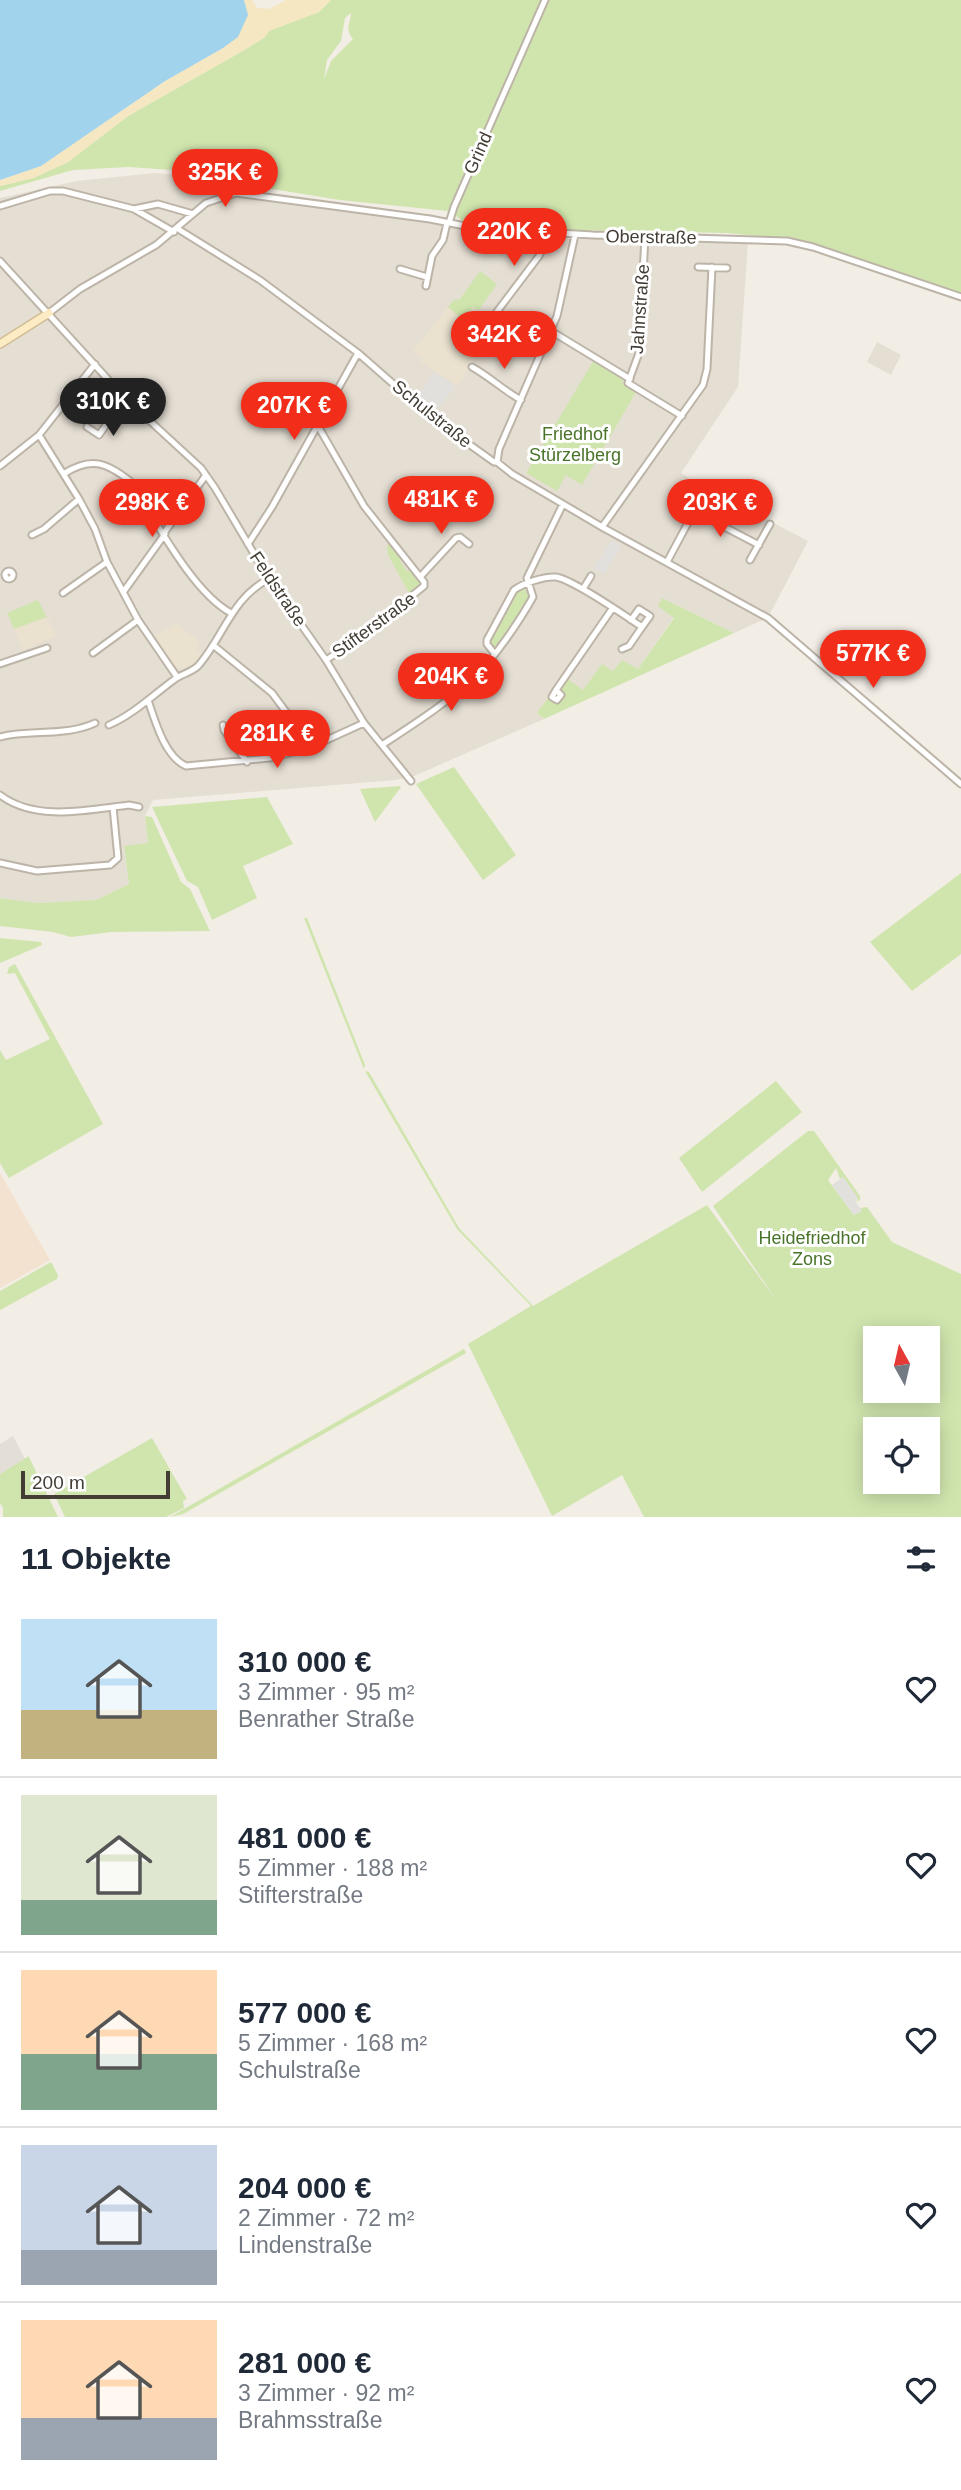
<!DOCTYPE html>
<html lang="de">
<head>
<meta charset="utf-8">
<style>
  body { margin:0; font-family:Arial,sans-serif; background:#f2f2f3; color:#1f2937; height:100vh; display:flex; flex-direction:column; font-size:26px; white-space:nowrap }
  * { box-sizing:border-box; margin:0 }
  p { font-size:23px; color:#747a83 }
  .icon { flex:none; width:38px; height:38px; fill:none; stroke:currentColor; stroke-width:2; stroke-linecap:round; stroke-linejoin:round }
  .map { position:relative; height:1517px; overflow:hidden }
  .side { display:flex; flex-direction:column; background:#fff; flex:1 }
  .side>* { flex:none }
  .needle { width:46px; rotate:352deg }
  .buttons { position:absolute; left:863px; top:1326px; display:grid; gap:14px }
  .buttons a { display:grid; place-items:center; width:77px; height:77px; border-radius:0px; background:#fff; box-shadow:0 4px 18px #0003; font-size:35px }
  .scale { position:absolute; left:21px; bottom:18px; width:149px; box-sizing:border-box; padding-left:7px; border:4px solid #443d35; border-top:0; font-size:19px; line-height:24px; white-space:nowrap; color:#443d35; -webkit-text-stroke:5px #fff; paint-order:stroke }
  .price { position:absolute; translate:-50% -60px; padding:0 16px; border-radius:24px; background:#f22e1b; color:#fff; font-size:23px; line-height:46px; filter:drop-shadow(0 2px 4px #0008) }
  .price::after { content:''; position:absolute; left:50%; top:42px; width:21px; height:16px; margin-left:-10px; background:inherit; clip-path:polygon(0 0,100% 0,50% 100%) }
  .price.on { background:#222; color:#fff }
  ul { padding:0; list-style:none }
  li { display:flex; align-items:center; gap:21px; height:175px; padding:0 21px }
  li+li { border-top:2px solid #e0e1e3 }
  li span { display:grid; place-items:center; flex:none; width:196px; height:140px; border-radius:0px; color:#555 }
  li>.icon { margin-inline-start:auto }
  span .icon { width:84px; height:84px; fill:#fffc; stroke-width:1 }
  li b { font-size:30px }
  h2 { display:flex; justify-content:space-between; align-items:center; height:84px; padding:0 21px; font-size:30px }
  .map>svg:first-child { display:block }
</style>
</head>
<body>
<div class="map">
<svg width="961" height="1517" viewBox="0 0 961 1517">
  <rect width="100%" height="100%" fill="#f2ede5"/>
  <path fill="#e5ded3" d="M155,173l93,7 3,16 213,32 284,13 -10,146 -57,86 28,18 5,1 94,49 -37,71 -6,7 -31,14 -72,-35 12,19 -36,52 -25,2 -30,19 -18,3 -8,11 -20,9 7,6 -130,57 -19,4 -242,20 -8,16 3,28 -24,3 5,37 -33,16 -59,3 -37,-5v-700l77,-17z
    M877,342l24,13 -10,20 -24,-13z"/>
  <path fill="#f3e2d0" d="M0,1173l50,87 -50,28z"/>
  <path fill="#e4ded9" d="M13,1436l12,23 -25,15v-30z"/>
  <path fill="#eae1cf" d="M448,307l15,13 10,-13 24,17 -39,62 -37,-24 2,-4 -10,-7z
    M47,617l10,19 -34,14 -9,-21z
    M177,624l21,16 -2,3 4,2 -3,5 5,3 -8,11 -10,4 -10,-2 -21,-30z"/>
  <path fill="#d0e5ae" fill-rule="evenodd" d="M331,0h630v294l-173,-55 -61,-6 -158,-3 -104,-8 -17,-11 -108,-11 -86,-14 -6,-6 -36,-3 -19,-23 -5,5 13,13 -73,-5 -55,3 -73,21v-5l33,-8 35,-16 60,-46 118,-67 19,-12 3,-6 51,-19zM351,13c0,10 -7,15 2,26l-22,22 -7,18 3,-19 14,-19 4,-23z
    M480,271l17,13 -18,26 -6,-3 -10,13 -15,-13 6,-7 6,-1z
    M594,360l30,18 -2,5 14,9 -54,93 -16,-10 -9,16 -31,-18z
    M390,544l12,14 -2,3 7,10 4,-1 10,14 -12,9 -21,-38 -1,-9z
    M521,588l5,2 3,9 -33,47 -4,1 -3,-4 9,-21h2l14,-30z
    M662,598l72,35 -190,86 -7,-6 11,-15 9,5 8,-10 -6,-5 7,-10 17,12 19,-26 11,7 9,-11 16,9 36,-51 -16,-12z
    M38,600l9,17 -33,12 -7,-16z
    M454,767l62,88 -33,25 -67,-96z
    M400,786l1,1 -26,35 -15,-33z
    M267,797l26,47 -50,22 14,32 -45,22 -14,-33 -11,-6 -35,-74z
    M145,816l7,1 29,65 9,7 20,42 -99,1 -40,5 -18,-5 -53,-6v-28l37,5 59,-3 33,-16 -5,-38 24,-3z
    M961,873v81l-49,37 -42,-49z
    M304,918h3l58,147 -1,4z
    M0,938l41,4 1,3 -42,18z
    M15,964l88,160 -94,54 -9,-15v-113l6,10 44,-21 -35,-66 -8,1 2,-7z
    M365,1071l4,1 90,156 74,78 174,-101 69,95 -63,-94 95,-75h6l46,65v4l-5,2 3,-3 -15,-22 -3,2 -4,-11 -8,12 26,35 7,-4 -1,-3 7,-1 25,35 69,32v243h-317l-22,-42 -70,41 -84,-172 63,-38 -74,-77zM875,1339h53v52h-53zM875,1430h53v52h-53z
    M776,1081l26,31 -100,80 -23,-34z
    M51,1262l7,13 -1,4 -57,31v-19z
    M464,1349l2,4 -283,161 -13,3z
    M152,1438l35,61 -4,2 1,7 -18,9h-101l-11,-23z
    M29,1456v1l29,60h-55v-9l-3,-5v-29z"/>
  <path fill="#f5e7c1" d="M244,0h8l5,8 12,1 17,-9h45l-12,12 -50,19 -4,6 -19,12 -118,67 -60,46 -35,16 -33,8v-6l41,-14 124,-85 58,-33 25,-33z"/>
  <path fill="#e2e0dd" d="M434,372l21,14 -16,22 -20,-13z
    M612,540l9,6 -17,28 -10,-6z
    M843,1177l15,21 -3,3 7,10 -8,4 -22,-30z"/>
  <path fill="#a2d3ed" d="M0,0h244l4,15 -10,22 -15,11 -58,33 -124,85 -41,14z"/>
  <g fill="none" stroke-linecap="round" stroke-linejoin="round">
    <defs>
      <path id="street" d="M0,206l50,-15h13l71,18 40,23
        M134,209l24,-5 35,10
        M449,223l5,-16 91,-207
        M178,229l82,51 98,73 73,64 63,45h3l15,12 90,53 166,91 193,166
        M645,236l-6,117 -11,30 54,33
        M0,261l125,137 76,70 14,20 54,91 57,81 38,63 47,58
        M698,267l29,1
        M400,269l27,8
        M426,286l6,-30 11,-16 4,-17
        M49,313l31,-24 76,-44 50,-42 30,-10 194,26 35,7 41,4 87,5 194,6 26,6 148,50
        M496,313l43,-57 10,-23
        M551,331l79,48
        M472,367c18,10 31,23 49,33
        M318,426l46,80 60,76v4l-64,52 -34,22
        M87,427l12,8 26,-37
        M39,435l40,64 16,30 12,33 31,58 39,57
        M497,462l2,-13 58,-133 18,-81
        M0,466l39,-31 56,-71
        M65,473c26,-16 41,-11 65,8 25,38 62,111 101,132
        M694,511l65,34
        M602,527l101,-142 4,-16 5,-102
        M164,533l42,-58
        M32,535l12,-6 35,-30
        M248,544l24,-37 86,-154
        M750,560l20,-36
        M667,562l38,-71
        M5 575a4 4 0 1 1 8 0a4 4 0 1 1-8 0Z
        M420,577l36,-39 4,-1 9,7
        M583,589l8,-13
        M124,591l41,-57
        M63,593l44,-31
        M631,620l8,-11 11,7 -8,11
        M213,645l59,48 23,31 14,24
        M93,653l45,-33
        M494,653l-7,-9v-4l27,-50c10,-7 30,-14 42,-13 18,3 68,38 86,50l-13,19 -7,3
        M0,664l47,-16
        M556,690l5,5 -4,5 -5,-3 4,-7 56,-81
        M148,700c7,21 17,57 38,66l84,-8 39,-10 55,-25
        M109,725c25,-11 44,-30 66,-46 7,-5 17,-7 23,-13 25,-28 34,-69 71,-87
        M223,725l1,5 23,32
        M0,737c31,-8 65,0 95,-14
        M382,745c32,-21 65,-42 93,-68 20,-20 44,-55 58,-80l-6,-19 36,-74
        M0,795c36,27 87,15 129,10l10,2
        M0,863l37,8 73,-6 8,-7 -5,-51"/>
      <path id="secondary" d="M0,344l49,-31"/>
    </defs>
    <use href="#street" stroke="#bdb4a8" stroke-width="9"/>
    <use href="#secondary" stroke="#d0bd96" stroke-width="10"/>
    <use href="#street" stroke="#fff" stroke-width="5"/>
    <use href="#secondary" stroke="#fdebc4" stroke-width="7"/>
  </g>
  <g text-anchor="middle" stroke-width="6" stroke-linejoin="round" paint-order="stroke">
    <g font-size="18" fill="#443d35" stroke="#fff">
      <text transform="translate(478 153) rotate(-66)" y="6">Grind</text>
      <text transform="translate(651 237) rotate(1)" y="6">Oberstraße</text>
      <text transform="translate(640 309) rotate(-86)" y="6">Jahnstraße</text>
      <text transform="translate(432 414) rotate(39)" y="6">Schulstraße</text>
      <text transform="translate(278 589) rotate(56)" y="6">Feldstraße</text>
      <text transform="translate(374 625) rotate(-36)" y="6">Stifterstraße</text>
    </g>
    <g font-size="18" fill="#4a732a" stroke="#fff">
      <text x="575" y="440">Friedhof<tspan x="575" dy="21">Stürzelberg</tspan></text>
      <text x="812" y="1244">Heidefriedhof<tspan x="812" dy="21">Zons</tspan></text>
    </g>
  </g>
</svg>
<div class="buttons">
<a><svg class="needle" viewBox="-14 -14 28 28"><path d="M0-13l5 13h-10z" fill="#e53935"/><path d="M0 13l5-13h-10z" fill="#747a83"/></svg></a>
<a><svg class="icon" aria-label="locate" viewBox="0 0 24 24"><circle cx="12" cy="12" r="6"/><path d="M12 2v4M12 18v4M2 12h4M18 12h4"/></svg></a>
</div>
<div class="scale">200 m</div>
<b class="price" style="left:225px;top:209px">325K €</b>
<b class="price" style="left:514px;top:268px">220K €</b>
<b class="price" style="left:504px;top:371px">342K €</b>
<b class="price on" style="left:113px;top:438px">310K €</b>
<b class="price" style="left:294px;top:442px">207K €</b>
<b class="price" style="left:441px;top:536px">481K €</b>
<b class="price" style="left:152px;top:539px">298K €</b>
<b class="price" style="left:720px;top:539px">203K €</b>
<b class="price" style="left:873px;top:690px">577K €</b>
<b class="price" style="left:451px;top:713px">204K €</b>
<b class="price" style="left:277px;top:770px">281K €</b>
</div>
<section class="side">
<h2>11 Objekte<svg class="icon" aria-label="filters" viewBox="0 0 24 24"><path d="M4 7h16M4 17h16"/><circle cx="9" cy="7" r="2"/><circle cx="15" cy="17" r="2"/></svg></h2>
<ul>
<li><span style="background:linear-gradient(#bfe0f5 65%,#c2b280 0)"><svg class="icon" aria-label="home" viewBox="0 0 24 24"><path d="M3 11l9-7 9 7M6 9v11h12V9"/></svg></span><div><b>310 000 €</b><p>3 Zimmer · 95 m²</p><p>Benrather Straße</p></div><svg class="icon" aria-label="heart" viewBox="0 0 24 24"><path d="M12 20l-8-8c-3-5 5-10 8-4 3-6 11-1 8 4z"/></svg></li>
<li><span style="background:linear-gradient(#dfe7d0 75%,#7fa58c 0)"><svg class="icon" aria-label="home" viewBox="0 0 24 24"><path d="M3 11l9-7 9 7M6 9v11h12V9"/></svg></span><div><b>481 000 €</b><p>5 Zimmer · 188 m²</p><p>Stifterstraße</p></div><svg class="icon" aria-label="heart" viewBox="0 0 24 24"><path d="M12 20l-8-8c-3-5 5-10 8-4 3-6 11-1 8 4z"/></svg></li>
<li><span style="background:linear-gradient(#ffd9b3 60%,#7fa58c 0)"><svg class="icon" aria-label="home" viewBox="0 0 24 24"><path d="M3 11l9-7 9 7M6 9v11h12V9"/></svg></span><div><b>577 000 €</b><p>5 Zimmer · 168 m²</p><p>Schulstraße</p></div><svg class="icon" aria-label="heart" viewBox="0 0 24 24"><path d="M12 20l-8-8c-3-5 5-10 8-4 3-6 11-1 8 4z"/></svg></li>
<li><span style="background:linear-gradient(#c9d6e8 75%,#9aa5b1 0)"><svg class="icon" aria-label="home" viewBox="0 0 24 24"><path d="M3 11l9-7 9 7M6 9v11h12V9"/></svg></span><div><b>204 000 €</b><p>2 Zimmer · 72 m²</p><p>Lindenstraße</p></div><svg class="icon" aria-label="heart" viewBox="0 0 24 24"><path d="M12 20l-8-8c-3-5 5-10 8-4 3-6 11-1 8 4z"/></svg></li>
<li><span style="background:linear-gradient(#ffd9b3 70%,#9aa5b1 0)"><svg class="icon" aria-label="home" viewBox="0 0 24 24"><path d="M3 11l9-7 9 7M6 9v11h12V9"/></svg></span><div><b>281 000 €</b><p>3 Zimmer · 92 m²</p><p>Brahmsstraße</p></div><svg class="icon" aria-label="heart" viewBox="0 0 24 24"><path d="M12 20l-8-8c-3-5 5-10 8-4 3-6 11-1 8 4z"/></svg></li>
</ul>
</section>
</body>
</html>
